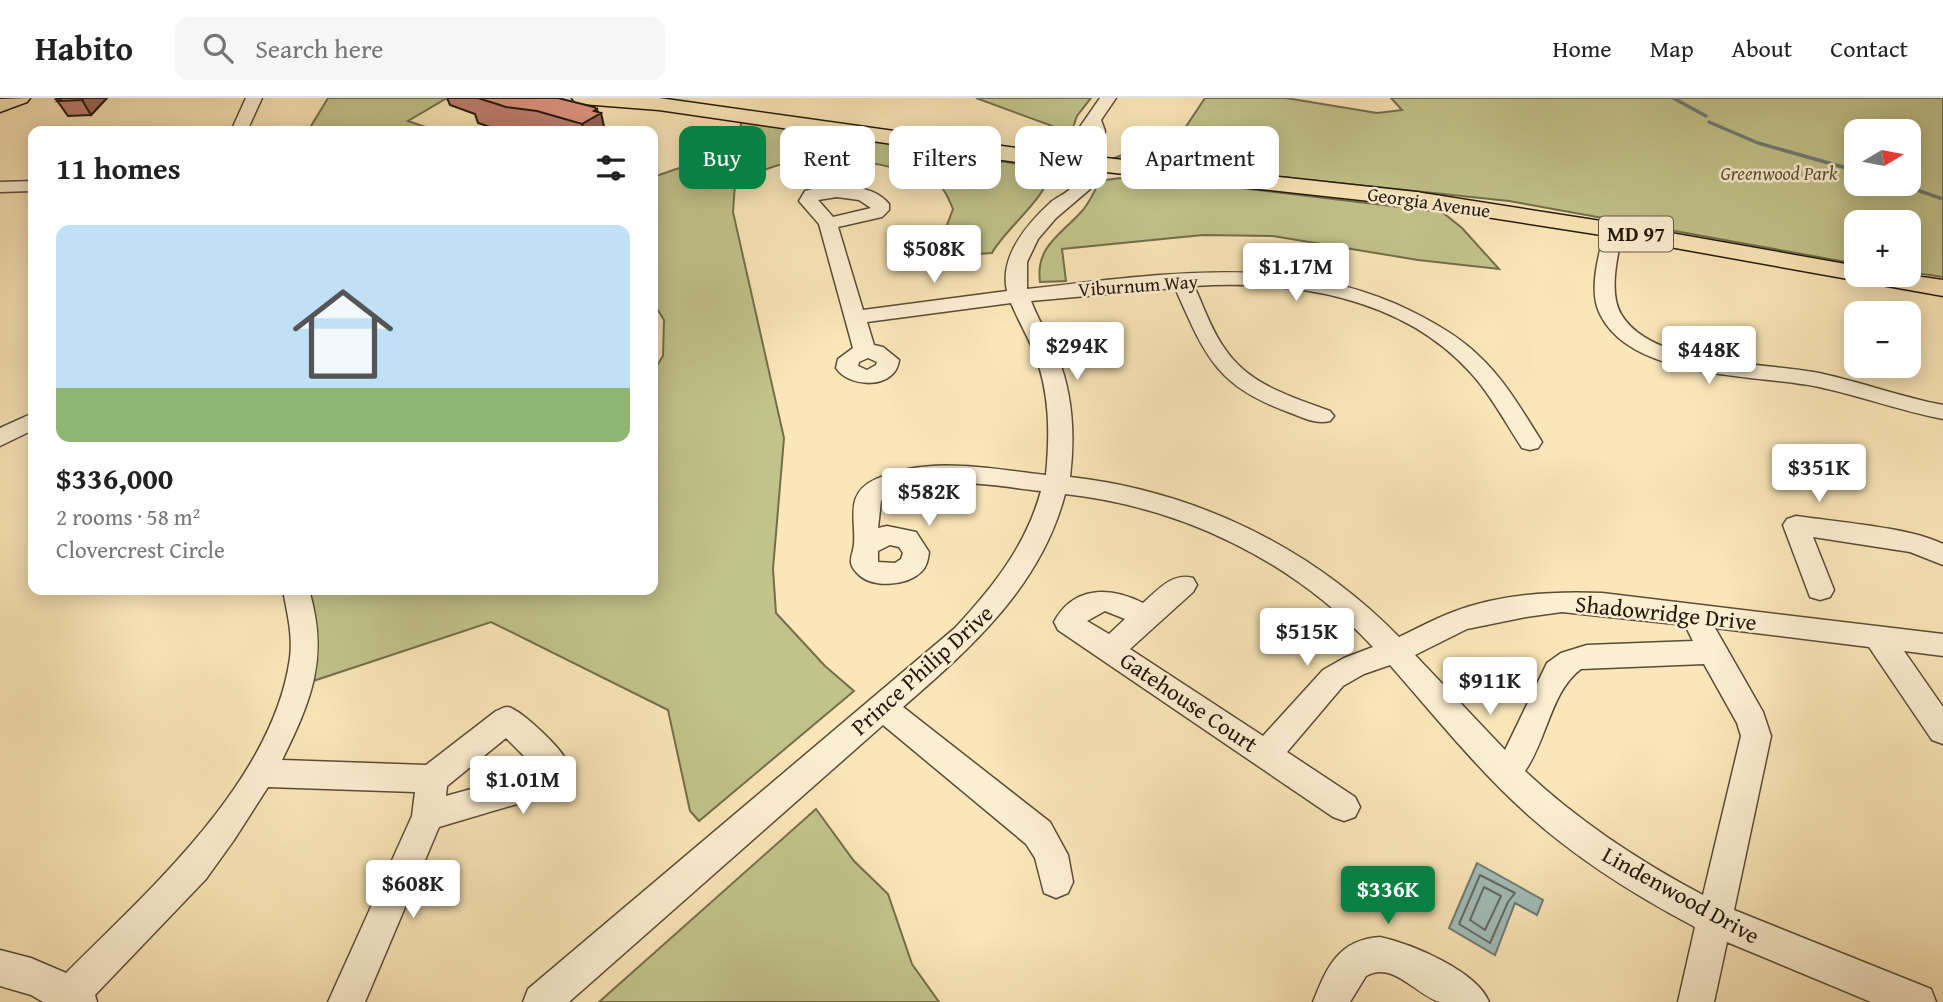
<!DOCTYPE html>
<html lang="en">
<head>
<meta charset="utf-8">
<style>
  body { margin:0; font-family:"Gentium Book Plus",serif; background:#f6f6f6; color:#222; height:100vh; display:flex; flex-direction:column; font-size:26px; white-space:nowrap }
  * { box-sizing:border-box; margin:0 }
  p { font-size:23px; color:#767676 }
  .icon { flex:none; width:38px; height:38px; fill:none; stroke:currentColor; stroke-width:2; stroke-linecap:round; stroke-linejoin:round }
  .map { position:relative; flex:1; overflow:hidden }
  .drawer { position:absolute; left:28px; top:28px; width:630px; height:469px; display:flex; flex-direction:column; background:#fff; border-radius:14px; box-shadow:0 4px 18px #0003 }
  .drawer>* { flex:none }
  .guide { position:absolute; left:679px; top:28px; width:665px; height:63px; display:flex; gap:14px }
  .needle { width:46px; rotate:80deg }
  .fabs { position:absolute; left:1844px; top:21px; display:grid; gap:14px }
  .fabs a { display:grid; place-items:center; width:77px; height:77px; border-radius:14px; background:#fff; box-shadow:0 4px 18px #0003; font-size:35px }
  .price { position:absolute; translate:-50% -60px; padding:0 16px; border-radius:7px; background:#fff; color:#222; font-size:23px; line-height:46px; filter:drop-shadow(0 2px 4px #0008) }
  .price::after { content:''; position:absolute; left:50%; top:42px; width:21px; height:16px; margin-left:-10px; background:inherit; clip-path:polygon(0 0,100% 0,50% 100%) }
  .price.on { background:#0b8043; color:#fff }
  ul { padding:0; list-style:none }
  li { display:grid; align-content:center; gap:14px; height:371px; padding:0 28px }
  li+li { border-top:2px solid #e0e0e0 }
  li span { display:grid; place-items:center; height:217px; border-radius:14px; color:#555 }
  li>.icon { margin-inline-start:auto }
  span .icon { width:126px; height:126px; fill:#fffc; stroke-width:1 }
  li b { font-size:30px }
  h2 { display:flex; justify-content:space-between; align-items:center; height:84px; padding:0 28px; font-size:30px }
  .tag { padding:0 24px; border-radius:14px; background:#fff; box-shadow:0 4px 18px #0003; font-size:24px; line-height:63px }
  .tag.on { background:#0b8043; color:#fff }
  header { display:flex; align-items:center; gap:42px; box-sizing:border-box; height:98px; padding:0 35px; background:#fff; border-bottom:2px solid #e0e0e0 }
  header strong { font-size:33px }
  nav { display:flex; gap:38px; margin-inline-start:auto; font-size:24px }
  .search { width:490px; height:63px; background:#f6f6f6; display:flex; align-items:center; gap:18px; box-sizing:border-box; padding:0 24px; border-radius:14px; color:#767676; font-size:26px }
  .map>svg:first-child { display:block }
</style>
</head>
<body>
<header>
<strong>Habito</strong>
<div class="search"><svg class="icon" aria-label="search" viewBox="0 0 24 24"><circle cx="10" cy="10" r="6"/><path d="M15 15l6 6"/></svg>Search here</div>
<nav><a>Home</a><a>Map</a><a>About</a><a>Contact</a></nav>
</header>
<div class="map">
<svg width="1943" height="904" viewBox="0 0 1943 904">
  <rect width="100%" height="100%" fill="#fae6b8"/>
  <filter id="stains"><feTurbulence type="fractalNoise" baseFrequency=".00286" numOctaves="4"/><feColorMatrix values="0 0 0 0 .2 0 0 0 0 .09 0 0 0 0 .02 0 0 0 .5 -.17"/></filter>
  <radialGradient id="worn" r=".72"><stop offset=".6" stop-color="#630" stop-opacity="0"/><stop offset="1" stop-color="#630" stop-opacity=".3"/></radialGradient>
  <path fill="#c2c38b" stroke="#726e4c" stroke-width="2" fill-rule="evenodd" d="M328,0h119l-39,23 29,10h-129z
    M976,0h115l-14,18 -6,17z
    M1205,0h81l91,15 25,-3 -11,-12h552v179l-34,-5v-50h-52v42l-348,-63 -397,-42 71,-28zM1857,33h52v53h-52z
    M740,18l165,30 145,23c2,24 -46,61 -58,84l-57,4 18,-48c-3,-7 -7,-18 -13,-23 -18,-16 -99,-31 -124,-28 -28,3 -57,11 -81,26l-2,28 51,226 -11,131 3,44 49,53 29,25 -155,130 -9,-10 -22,-101 -177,-88 -193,64 4,-82 -6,-14h357v-218l10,-16 1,-36 -11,-18v-125l76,-26 12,-25z
    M1120,80l104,8 218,26 20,16 37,41 -81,-9 -145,-24 -70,-1 -141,14 4,32 -26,1c-5,-36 22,-48 43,-72 7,-9 12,-19 16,-29z
    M816,711l38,52 34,33 24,70 27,38h-340z"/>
  <path fill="#a2bdb9" stroke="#6f7b75" stroke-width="2" d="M1477,765l66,37 -6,15 -22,-12 -20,52 -46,-27z"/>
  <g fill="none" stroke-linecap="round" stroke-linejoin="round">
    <path stroke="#626b64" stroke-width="2" d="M1480,777l35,18 -7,9 -18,41 -31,-19z
      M1484,789l17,9 -16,34 -15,-10z"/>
    <path stroke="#6f7b75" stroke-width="3.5" d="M1673,0l33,18
      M1709,24l49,21 99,28
      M1900,86l43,15"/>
    <defs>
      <path id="minor" d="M246,0h16l-15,33h-16z
        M1100,0h16l-15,22 4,11 -15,58 -34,29 -18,21 -11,23v27c131,-14 264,-38 386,23 24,12 48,26 66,44 26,24 44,56 63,86l-4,6 -8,2 -8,-2c-17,-26 -31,-53 -52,-76 -69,-76 -178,-92 -276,-86 10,21 17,44 31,63 24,36 67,48 105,62l4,5 -4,5c-14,4 -28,-4 -42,-9 -73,-27 -83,-57 -113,-124l-144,13c7,19 18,35 26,54 16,39 18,81 13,122 125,14 241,70 329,160 17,-8 35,-18 54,-25 46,-18 100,-21 149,-19l341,41v22l-39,-5 39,56v37l-11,-4 -63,-93 -154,-19 48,84 8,24 -37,174 197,79 5,13h-65l-144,-60 -13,60h-36l17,-75c-59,-31 -118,-68 -168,-113 -50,-45 -93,-99 -137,-149l-26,9 -21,12 -56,66 68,45 5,10 -5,10 -11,4 -11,-4 -275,-187 -4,-8c19,-36 56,-36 89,-19 14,-12 29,-31 50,-25l4,7 -4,7 -63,57 133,87 60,-66 21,-12 29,-11c-80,-86 -190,-140 -308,-153 -24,92 -93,153 -162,213l147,115 18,33 5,27 -5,11 -12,5 -12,-5 -9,-35 -9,-14 -143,-119 -314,277h-46l5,-13 427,-361c38,-41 71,-82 86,-137 -38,-4 -133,-22 -160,10l-3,27 9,-2 29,6 13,20c-1,7 -2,15 -8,20 -14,14 -50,17 -64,1 -11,-11 -4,-17 -3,-29 2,-25 -10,-51 22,-65 53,-24 115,-10 170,-4 4,-42 4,-83 -12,-123 -7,-17 -16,-32 -23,-49l-144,19 7,23 9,2 16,13c-3,29 -49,29 -63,8l2,-9 15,-11 -34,-124 -20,-23 6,-10c24,-7 67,-9 84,13v6l-7,7 -44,10 25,83 144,-19c-8,-35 20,-67 44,-89 6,-5 18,-10 22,-16 6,-9 10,-36 14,-48h-10l-2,-4zM837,99l22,3 12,8 -38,9 -15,-17zM868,260l9,4 -1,3 -9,5 -9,-4 1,-4zM890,447l9,2 4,6 -2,6 -6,4 -17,-1v-11zM1105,513l20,8 -16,15 -22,-13zM1562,514l123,13 8,16 -106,4 -26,8 -14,10 -42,87 -90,-95 52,-26 59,-12zM1704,566l33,59 4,13 -38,159c-64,-34 -126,-75 -178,-124 22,-31 26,-80 56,-102z
        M33,83v10l-33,1v-10z
        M1614,126l9,6c-5,23 -15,62 -2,84 31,53 144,48 198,59 42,9 82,24 124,32v14c-42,-8 -82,-23 -124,-32 -62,-13 -187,-7 -219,-73 -12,-23 -1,-60 5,-84z
        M33,315v17l-33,16v-18z
        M1796,418c40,6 113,11 147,28v21l-33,-13 -97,-15 21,53 -4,7 -10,3 -10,-3 -27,-72 4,-6z
        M283,492h26c20,67 3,109 -27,170l144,5 70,-54c4,-1 7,-4 11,-4 11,0 54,41 58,52 4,10 1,22 -4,32l-122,36 -74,175h-37l84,-186 3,-24 -147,-5 -34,53 -28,39 -111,116 2,7h-54l-12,-7 -31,-9v-36l31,8 35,15c83,-83 207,-192 224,-315 3,-24 -3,-45 -7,-68zM506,640l29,29v4l-89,25 1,-10z
        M1380,839c32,7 97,34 109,65 -15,0 -35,0 -49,0 -23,-6 -47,-42 -74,-26l-16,26h-37c14,-35 25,-62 67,-65z"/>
      <path id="major" d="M30,0l-3,4 -27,10v-13z
        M572,0h87l365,51 392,43 198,31 243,43v9h51l35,5v16l-329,-59 -198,-31 -392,-43 -365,-53 -77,-6 -7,-2z"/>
    </defs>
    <use href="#minor" stroke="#594c38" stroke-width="3"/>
    <use href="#major" stroke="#23190e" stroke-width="3"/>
    <use href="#minor" fill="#fcefd1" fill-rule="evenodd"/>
    <use href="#major" fill="#fae6b8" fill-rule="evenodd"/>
  </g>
  <path fill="#be7f6f" stroke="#23190e" stroke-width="2" d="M57,0h50l-16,17 -23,1 -12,-17z
    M447,0h111l40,14 7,19h-103l-24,-8 -3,-9 -25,-9z"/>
  <path fill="#9b685a" stroke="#23190e" stroke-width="2" d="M84,0h23l-16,17 -9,-15z
    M597,11l1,5 3,-1 4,18h-20l-3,-7 12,-13z"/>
  <path fill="#dd9481" stroke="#23190e" stroke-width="2" d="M57,0h27l-2,2 -24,1 3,-2h-5z
    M478,0h80l36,9 3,2 -3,2 7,2 -19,11 -45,-13 -31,-4z"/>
  <g text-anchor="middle" stroke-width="5" stroke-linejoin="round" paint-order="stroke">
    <g font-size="19" font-style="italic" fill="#5b543a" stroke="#fcefd1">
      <text x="1779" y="82">Greenwood Park</text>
    </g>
    <g font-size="19" fill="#23190e" stroke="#fcefd1">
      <text transform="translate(1429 104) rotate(8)" y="7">Georgia Avenue</text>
      <text transform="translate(1138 187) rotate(-4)" y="7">Viburnum Way</text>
    </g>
    <rect fill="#fcefd1" stroke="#645948" stroke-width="2" x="1599" y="118.5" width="74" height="35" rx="5"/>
    <g font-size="21" font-weight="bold" fill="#23190e">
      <text x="1636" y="143">MD 97</text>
    </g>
    <g font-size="23" fill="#23190e" stroke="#fcefd1">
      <text transform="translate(1666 515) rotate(6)" y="8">Shadowridge Drive</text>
      <text transform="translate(922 572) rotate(-42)" y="8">Prince Philip Drive</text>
      <text transform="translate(1189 604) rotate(34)" y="8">Gatehouse Court</text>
      <text transform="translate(1681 797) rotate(29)" y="8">Lindenwood Drive</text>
    </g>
  </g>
  <rect width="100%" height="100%" filter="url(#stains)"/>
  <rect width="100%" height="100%" fill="url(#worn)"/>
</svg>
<div class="fabs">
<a><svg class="needle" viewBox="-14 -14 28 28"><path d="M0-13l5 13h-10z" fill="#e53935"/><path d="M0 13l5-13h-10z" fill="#767676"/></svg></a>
<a>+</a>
<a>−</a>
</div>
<b class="price" style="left:934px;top:187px">$508K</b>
<b class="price" style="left:1296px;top:205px">$1.17M</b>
<b class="price" style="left:1077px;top:284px">$294K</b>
<b class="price" style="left:1709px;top:288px">$448K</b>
<b class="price" style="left:1819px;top:406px">$351K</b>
<b class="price" style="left:929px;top:430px">$582K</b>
<b class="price" style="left:1307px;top:570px">$515K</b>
<b class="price" style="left:1490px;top:619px">$911K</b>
<b class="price" style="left:523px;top:718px">$1.01M</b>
<b class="price" style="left:413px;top:822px">$608K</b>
<b class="price on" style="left:1388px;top:828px">$336K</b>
<div class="guide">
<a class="tag on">Buy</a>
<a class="tag">Rent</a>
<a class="tag">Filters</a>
<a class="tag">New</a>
<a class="tag">Apartment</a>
</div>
<section class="drawer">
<h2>11 homes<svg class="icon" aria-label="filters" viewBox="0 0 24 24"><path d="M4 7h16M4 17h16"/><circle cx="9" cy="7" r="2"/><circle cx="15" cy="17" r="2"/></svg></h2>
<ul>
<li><span style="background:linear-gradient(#bfe0f5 75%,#8fb573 0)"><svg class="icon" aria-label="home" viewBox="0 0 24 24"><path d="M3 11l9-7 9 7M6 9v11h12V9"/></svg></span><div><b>$336,000</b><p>2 rooms · 58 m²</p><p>Clovercrest Circle</p></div></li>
</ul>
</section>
</div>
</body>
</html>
